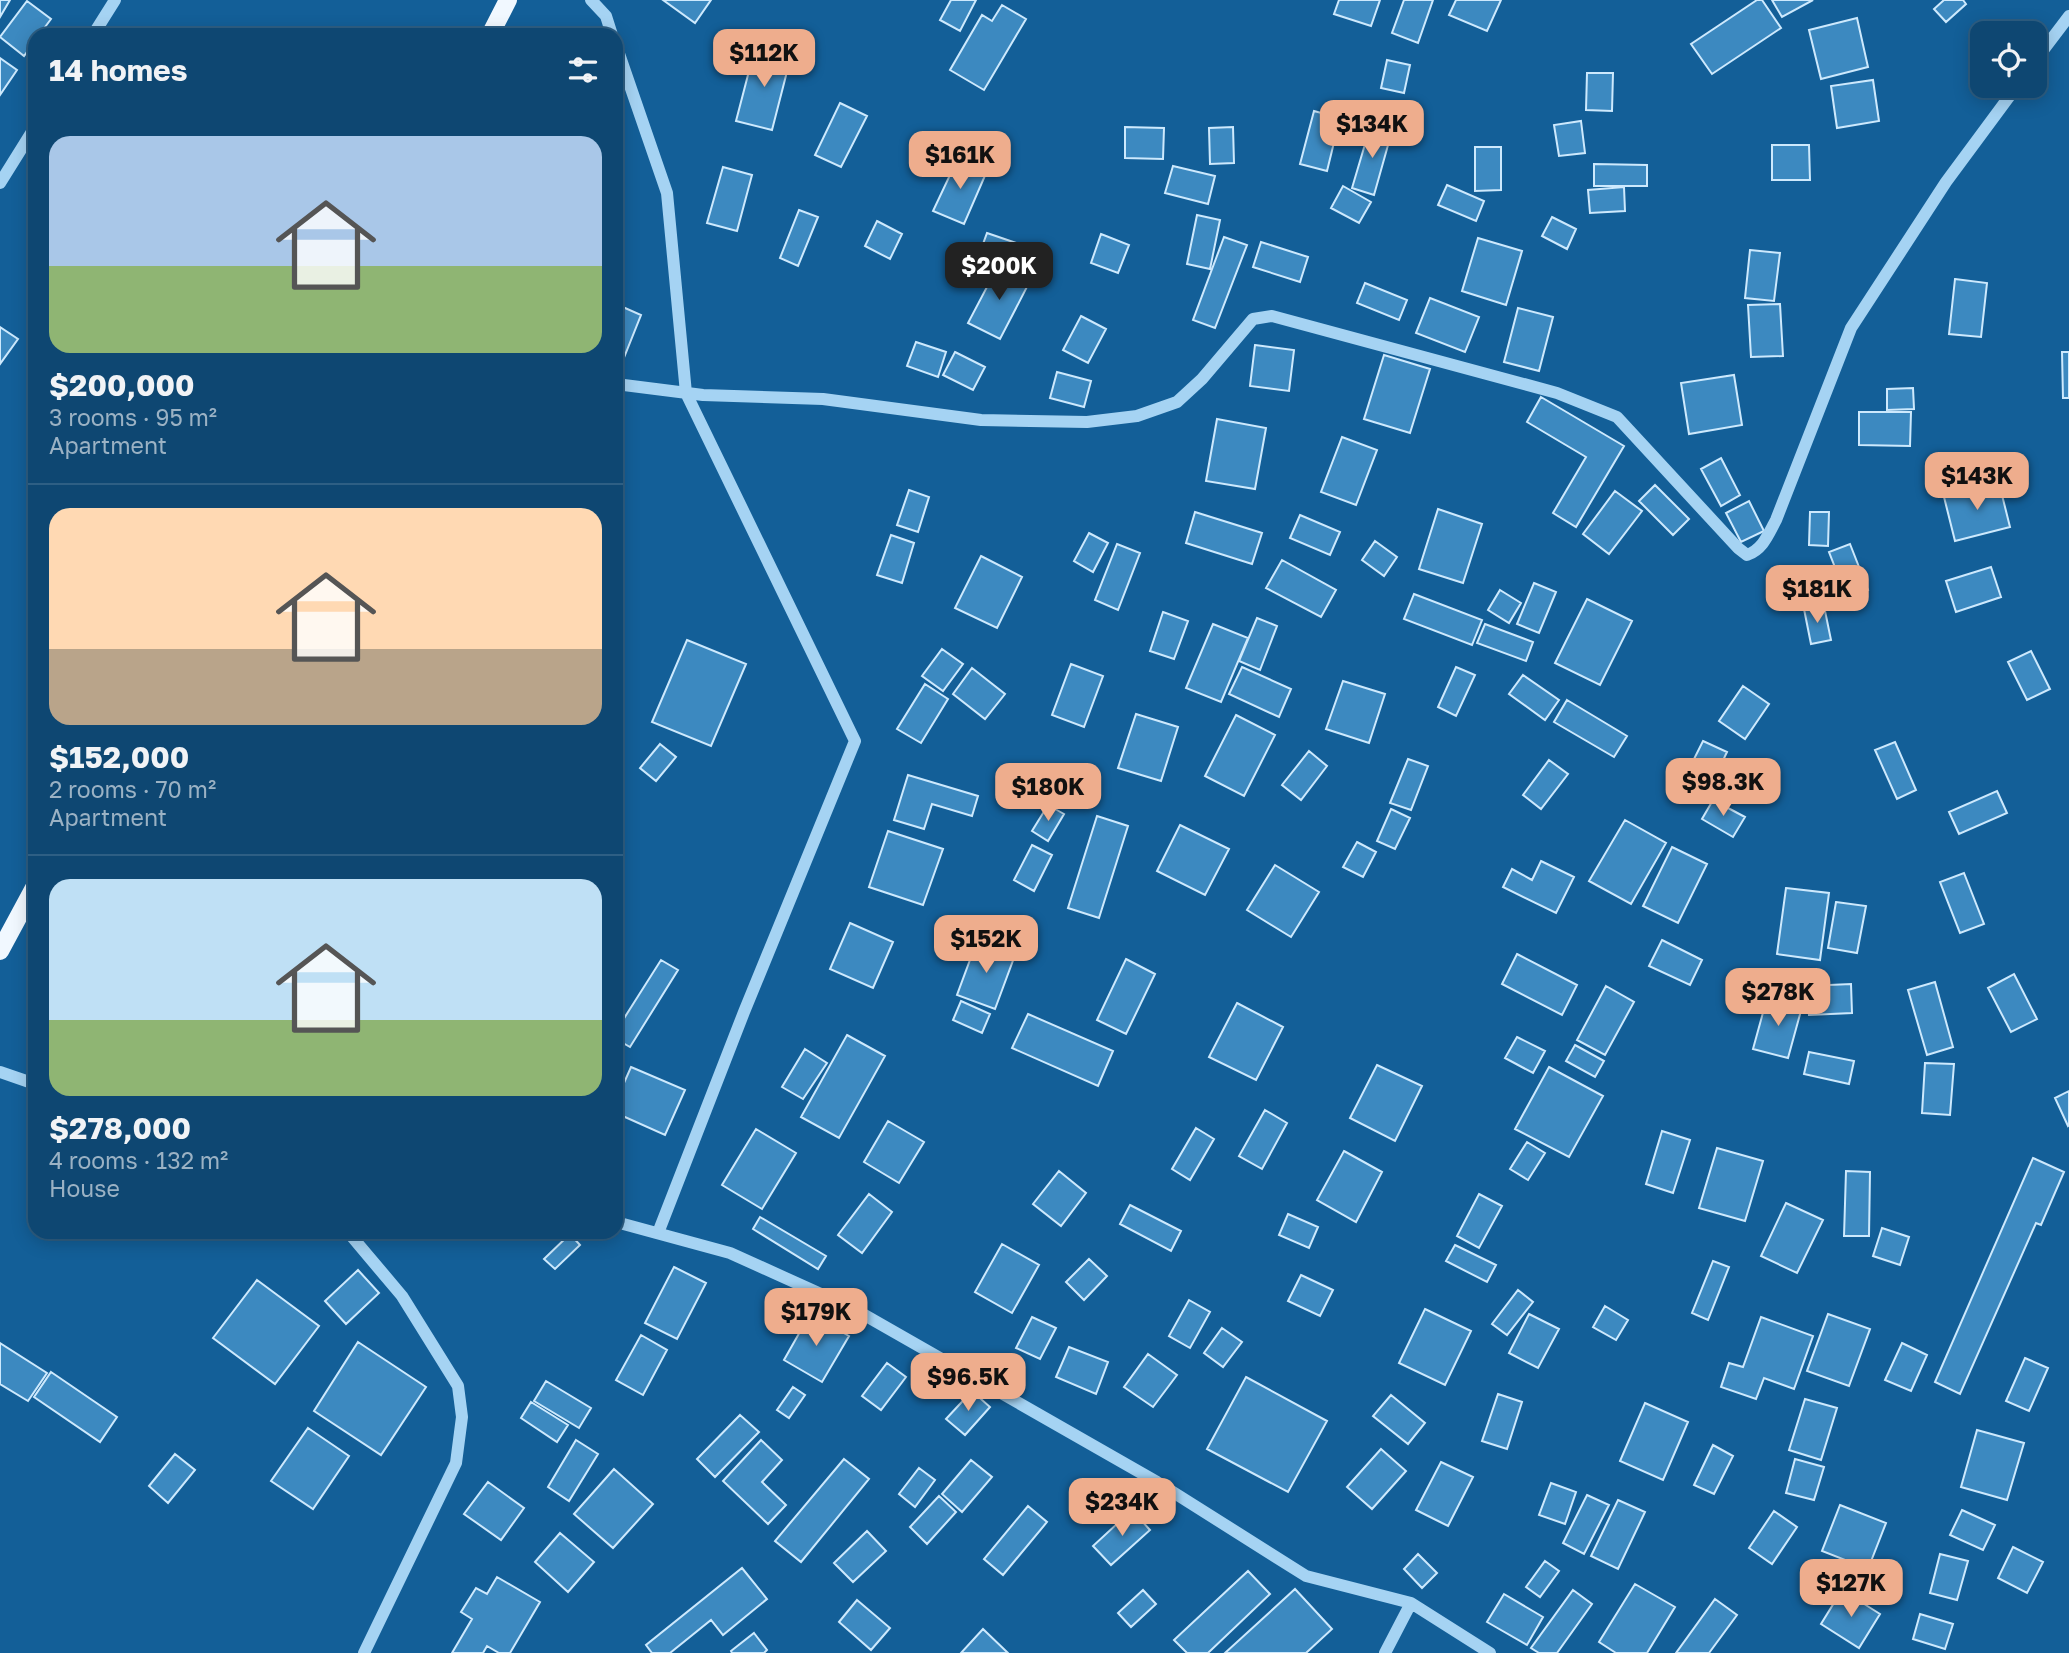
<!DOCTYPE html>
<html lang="en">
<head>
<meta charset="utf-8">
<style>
  body { margin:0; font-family:"Golos Text",sans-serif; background:#174e77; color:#f1f3f6; height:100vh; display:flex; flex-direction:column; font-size:26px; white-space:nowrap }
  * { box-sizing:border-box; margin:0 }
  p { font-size:23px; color:#9bb2c4 }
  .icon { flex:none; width:38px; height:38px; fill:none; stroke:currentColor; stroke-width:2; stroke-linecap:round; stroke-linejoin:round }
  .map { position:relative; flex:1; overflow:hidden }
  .drawer { position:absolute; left:28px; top:28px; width:595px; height:1211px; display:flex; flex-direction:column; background:#0e4772; border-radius:21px; box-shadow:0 4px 18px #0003,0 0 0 2px #2e5f84 }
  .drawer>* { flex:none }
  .tools { position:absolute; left:1970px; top:21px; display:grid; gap:14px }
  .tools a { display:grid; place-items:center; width:77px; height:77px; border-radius:14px; background:#0e4772; box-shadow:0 4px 18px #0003,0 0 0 2px #2e5f84; font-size:35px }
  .price { position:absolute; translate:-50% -60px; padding:0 16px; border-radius:14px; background:#eead8d; color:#111; font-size:23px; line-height:46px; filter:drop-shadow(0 2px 4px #0008) }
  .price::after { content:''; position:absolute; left:50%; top:42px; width:21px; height:16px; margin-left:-10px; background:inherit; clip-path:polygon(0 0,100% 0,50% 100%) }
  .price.selected { background:#222; color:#fff }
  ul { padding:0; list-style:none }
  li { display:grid; align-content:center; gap:14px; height:371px; padding:0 21px }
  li+li { border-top:2px solid #2e5f84 }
  li span { display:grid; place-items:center; height:217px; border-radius:21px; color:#555 }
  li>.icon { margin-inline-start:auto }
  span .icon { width:126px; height:126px; fill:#fffc; stroke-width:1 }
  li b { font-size:30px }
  h2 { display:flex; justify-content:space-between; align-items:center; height:84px; padding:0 21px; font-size:30px }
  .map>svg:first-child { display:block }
</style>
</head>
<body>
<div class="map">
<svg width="2069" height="1653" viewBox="0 0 2069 1653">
  <rect width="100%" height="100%" fill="#135f98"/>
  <path fill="#3c89c0" stroke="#cde9fd" stroke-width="2" d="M0,0h10l-10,17z
    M663,0h48l-16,23z
    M951,0h25l-16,31 -20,-11z
    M1339,0h41l-9,26 -37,-12z
    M1404,0h29l-15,43 -26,-10z
    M1456,0h45l-14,31 -38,-16z
    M1757,0h5l19,28 -69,46 -21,-30z
    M1772,0h41l-31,17z
    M1944,0h19l3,4 -20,18 -12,-13z
    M27,1l24,18 -12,16h-4v6l-11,15 -24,-19z
    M1002,5l24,14 -42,71 -34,-20 32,-55 10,6z
    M1857,18l11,49 -47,12 -12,-49z
    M755,48l36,8 -19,74 -36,-9z
    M0,58l17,12 -17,25z
    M1387,60l23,5 -6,28 -23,-5z
    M1587,73h26l-1,38 -26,-1z
    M1873,80l6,41 -42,7 -6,-42z
    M840,103l27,13 -26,51 -26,-12z
    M1314,111l26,7 -13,53 -27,-7z
    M1581,121l4,32 -26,3 -5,-31z
    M1371,124l21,7 -18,64 -22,-7z
    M1125,127l39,1 -1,31 -38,-1z
    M1233,127l1,36 -24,1 -1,-36z
    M1772,145h37l1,35h-38z
    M1475,147h26v43l-26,1z
    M958,158l29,13 -23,53 -31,-13z
    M1594,164l53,1v21h-53z
    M1173,166l42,10 -7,28 -43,-11z
    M723,167l29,8 -15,56 -30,-8z
    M1447,185l37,16 -8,20 -38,-16z
    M1343,186l28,16 -12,21 -28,-15z
    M1624,187l1,24 -35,2 -2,-23z
    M799,210l19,7 -20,49 -18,-8z
    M1197,215l23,5 -10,49 -23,-5z
    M1552,217l24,12 -9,20 -25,-13z
    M877,221l25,13 -12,25 -25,-13z
    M987,233l32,11 -8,23 -32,-12z
    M1101,234l28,11 -11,28 -27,-10z
    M1224,237l23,8 -32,83 -22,-8z
    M1478,238l44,13 -16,54 -44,-14z
    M1261,242l47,15 -8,25 -47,-15z
    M1750,250l30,3 -6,48 -29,-3z
    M999,264l31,17 -30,58 -32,-16z
    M1955,279l32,4 -6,54 -32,-3z
    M1365,283l42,17 -8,20 -42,-17z
    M1430,298l49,19 -14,35 -49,-19z
    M616,304l25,11 -20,50 -5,-3z
    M1780,304l3,52 -32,1 -3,-52z
    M1518,308l35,9 -14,54 -35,-9z
    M1081,316l25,13 -18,34 -25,-13z
    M0,327l18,12 -18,25z
    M916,342l30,10 -8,25 -31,-11z
    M1255,345l39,5 -5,41 -39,-5z
    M955,352l30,15 -12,23 -30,-15z
    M2062,352h7v46h-6z
    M1384,355l46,14 -20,64 -46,-14z
    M1057,372l34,9 -7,26 -34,-9z
    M1734,375l8,50 -53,9 -8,-51z
    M1913,388l1,21 -27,1v-21z
    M1541,397l83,49 -48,81 -23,-14 33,-56 -59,-35z
    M1859,412h52l-1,34 -51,-1z
    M1217,419l49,9 -11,61 -49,-8z
    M1342,437l35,13 -21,55 -35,-13z
    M1999,457l2,20 -28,3 -2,-20z
    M1721,458l19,37 -19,11 -20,-37z
    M1999,483l11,44 -55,14 -11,-44z
    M1655,485l34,34 -16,16 -34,-34z
    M909,490l20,7 -11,35 -21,-7z
    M1615,491l27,20 -33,43 -26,-20z
    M1749,501l15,30 -23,11 -15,-29z
    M1438,509l44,15 -19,59 -44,-14z
    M1195,512l67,21 -10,31 -66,-21z
    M1810,512h19l-1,34 -19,-1z
    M1300,515l40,17 -10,23 -40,-17z
    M1089,533l19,10 -15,29 -19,-11z
    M891,535l23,8 -12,40 -25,-8z
    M1375,541l22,16 -13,19 -22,-16z
    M1117,544l23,9 -22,57 -23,-10z
    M1850,544l18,46 -21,8 -18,-46z
    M981,556l41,21 -25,51 -42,-20z
    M1282,560l54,30 -15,27 -55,-29z
    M1991,567l10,30 -45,15 -10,-31z
    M1813,571l8,25 -16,5 -7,-26z
    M1534,583l22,9 -17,41 -22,-9z
    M1500,590l21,13 -12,20 -21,-13z
    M1414,594l68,26 -10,25 -68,-26z
    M1587,599l45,22 -32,64 -45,-22z
    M1824,606l7,34 -20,4 -7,-35z
    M1163,612l25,9 -14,38 -24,-8z
    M1257,618l20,8 -17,44 -21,-9z
    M1213,624l35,14 -27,64 -35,-14z
    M1485,624l48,18 -7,19 -49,-18z
    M687,640l59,24 -35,82 -59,-24z
    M942,649l21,15 -20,27 -21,-15z
    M2031,651l19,38 -23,11 -19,-38z
    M1071,664l32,12 -19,51 -32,-12z
    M1242,667l49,22 -12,28 -50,-23z
    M1456,667l19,8 -19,41 -18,-9z
    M972,668l33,26 -20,25 -32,-25z
    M1523,675l36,25 -14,20 -36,-26z
    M1343,681l42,13 -16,49 -43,-14z
    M925,684l23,15 -27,44 -24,-14z
    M1743,686l26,18 -24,35 -26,-18z
    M1567,700l60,36 -13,21 -60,-35z
    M1136,714l42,13 -17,54 -43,-13z
    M1236,715l39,20 -31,61 -39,-20z
    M1703,741l24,11 -9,19 -24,-12z
    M1895,742l21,48 -19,9 -22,-49z
    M660,744l16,13 -20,24 -16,-13z
    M1309,751l18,15 -26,34 -19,-15z
    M1408,759l20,7 -17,44 -21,-7z
    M1549,760l19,14 -27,35 -18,-14z
    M908,775l70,21 -6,20 -40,-12 -8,25 -30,-9z
    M1997,791l10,22 -48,21 -10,-22z
    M1713,800l32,17 -12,20 -31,-18z
    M1048,805l16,9 -16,27 -16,-10z
    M1391,809l19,9 -15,31 -18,-8z
    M1097,816l31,10 -29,92 -31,-10z
    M1625,820l41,23 -35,61 -42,-23z
    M1180,825l49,24 -24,46 -48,-24z
    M888,831l55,18 -20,56 -54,-18z
    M1357,842l19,10 -13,25 -20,-10z
    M1032,845l20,10 -18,36 -20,-11z
    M1672,847l35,17 -29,59 -35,-17z
    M1541,861l33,16 -18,36 -53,-26 9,-18 20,11z
    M1275,865l44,27 -28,45 -44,-27z
    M1964,873l20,51 -24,9 -20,-51z
    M1786,888l43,5 -9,67 -43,-6z
    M1836,902l30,4 -9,47 -29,-5z
    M850,923l43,19 -20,46 -43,-19z
    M1662,940l40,20 -12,25 -41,-19z
    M977,941l38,14 -20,54 -38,-14z
    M1517,954l60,31 -15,30 -60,-31z
    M1126,959l29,15 -29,60 -29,-14z
    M661,960l17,10 -48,77 -14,-8v-8z
    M2014,974l23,45 -26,13 -23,-44z
    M1935,982l18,65 -26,8 -19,-65z
    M1851,984l1,29 -43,2 -2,-29z
    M1606,986l28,16 -29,53 -28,-15z
    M1767,998l35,9 -14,51 -35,-9z
    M961,1001l29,13 -8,19 -29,-13z
    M1237,1003l46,24 -27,53 -47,-23z
    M1028,1014l85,37 -15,35 -86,-38z
    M847,1035l38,21 -46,82 -38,-21z
    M1517,1037l28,14 -12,22 -28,-15z
    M1575,1045l29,16 -9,16 -29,-16z
    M805,1049l22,14 -24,36 -21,-12z
    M1809,1052l45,9 -5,23 -45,-10z
    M1925,1063l29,1 -4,51 -28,-2z
    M1377,1065l45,21 -27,55 -45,-23z
    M631,1067l54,23 -20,45 -49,-22v-12z
    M1549,1067l54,29 -34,61 -54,-28z
    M2069,1091v34l-1,1 -13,-28z
    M1265,1110l22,13 -25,46 -23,-13z
    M888,1121l36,21 -25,41 -35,-21z
    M1196,1128l18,11 -24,41 -18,-11z
    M756,1129l40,24 -34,56 -40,-24z
    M1662,1131l28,9 -17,53 -27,-9z
    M1527,1142l18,11 -17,27 -18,-11z
    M1717,1148l46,13 -18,60 -46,-13z
    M1344,1151l38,21 -26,50 -39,-22z
    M2033,1158l31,14 -23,53 -5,-2 -76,171 -25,-12z
    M1059,1171l27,22 -25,33 -28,-22z
    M1846,1171l24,1 -1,64h-25z
    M869,1194l23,18 -30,41 -24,-18z
    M1479,1194l23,12 -23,42 -22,-12z
    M1786,1203l37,17 -26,53 -36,-17z
    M1130,1205l51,26 -10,20 -51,-27z
    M1288,1214l30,13 -9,21 -30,-13z
    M760,1217l66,39 -8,13 -65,-40z
    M1882,1228l27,9 -9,28 -27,-9z
    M570,1234l10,11 -25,24 -11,-10z
    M1002,1244l37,21 -27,48 -37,-21z
    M1455,1245l41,20 -9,17 -41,-21z
    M1089,1259l18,17 -23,24 -18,-18z
    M1713,1261l16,6 -21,53 -16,-7z
    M674,1267l32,16 -29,56 -32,-16z
    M358,1270l21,23 -33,31 -21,-23z
    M1301,1275l32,15 -13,26 -32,-15z
    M257,1280l62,46 -44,58 -62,-46z
    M1518,1290l15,12 -26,33 -15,-11z
    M1189,1300l21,12 -20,36 -21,-12z
    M1605,1306l23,14 -12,20 -23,-13z
    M1425,1309l46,22 -26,54 -46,-22z
    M810,1314l39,22 -27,46 -38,-22z
    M1529,1314l30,15 -21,39 -29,-15z
    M1828,1314l42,15 -21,57 -42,-15z
    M1032,1317l24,11 -16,31 -24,-11z
    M1761,1317l52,19 -19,53 -30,-11 -8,21 -35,-12 8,-24 14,4z
    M1222,1328l20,14 -19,25 -19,-14z
    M641,1335l26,15 -24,45 -27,-15z
    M358,1342l68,45 -45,68 -67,-44z
    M0,1343l47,30 -19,28 -28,-17z
    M1902,1343l25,12 -16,36 -26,-11z
    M1069,1347l39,15 -12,32 -40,-17z
    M1148,1354l29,21 -24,32 -29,-20z
    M2025,1358l23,10 -19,43 -23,-10z
    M887,1363l19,14 -25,33 -19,-14z
    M51,1372l66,45 -17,25 -66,-45z
    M1246,1377l81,44 -39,71 -81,-43z
    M546,1381l45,27 -12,20 -45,-27z
    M793,1387l12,8 -16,23 -12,-8z
    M972,1391l18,16 -25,28 -19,-16z
    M1498,1394l24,8 -15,47 -25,-8z
    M1391,1395l34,28 -17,21 -35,-28z
    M1805,1399l32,9 -16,52 -32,-10z
    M531,1402l37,23 -11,17 -36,-24z
    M1645,1403l43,19 -25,58 -43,-19z
    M740,1415l19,17 -44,45 -18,-18z
    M308,1428l41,28 -36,53 -42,-28z
    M1977,1430l47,13 -17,57 -46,-13z
    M576,1440l22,14 -29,47 -21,-14z
    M761,1440l21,20 -20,22 24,23 -18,19 -45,-43z
    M1713,1445l20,11 -19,38 -20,-9z
    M1381,1449l25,22 -34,38 -25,-22z
    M175,1454l20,16 -27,33 -19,-17z
    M844,1459l25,20 -68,83 -26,-21z
    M1795,1459l29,8 -10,33 -28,-7z
    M971,1460l21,17 -30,35 -20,-18z
    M1441,1462l32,15 -25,49 -32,-16z
    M919,1468l16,12 -20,27 -16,-13z
    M614,1469l39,35 -40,44 -39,-34z
    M488,1482l36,26 -23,32 -37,-26z
    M1551,1483l25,9 -11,32 -26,-9z
    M1587,1495l22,10 -25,49 -21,-11z
    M939,1496l17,16 -29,32 -17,-17z
    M1618,1500l27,12 -27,57 -27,-13z
    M1840,1505l46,18 -18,46 -46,-18z
    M1028,1506l19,16 -44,53 -19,-16z
    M1132,1510l18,20 -39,35 -18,-19z
    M1962,1510l33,15 -12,25 -33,-15z
    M1774,1511l23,16 -25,37 -23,-16z
    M867,1531l19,20 -33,31 -19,-19z
    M560,1533l34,29 -26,30 -33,-30z
    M2013,1547l30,15 -16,31 -29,-15z
    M1418,1554l19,19 -15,15 -18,-19z
    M1940,1554l28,7 -11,39 -27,-7z
    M1545,1561l14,10 -19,26 -14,-10z
    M742,1568l25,31 -44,36 -12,-15 -41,33h-18l-6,-8z
    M1248,1571l22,23 -62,59h-21l-13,-13z
    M497,1577l43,25 -30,51h-11l-12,-7 -4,7h-31l20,-34 -11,-7 15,-24 11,6z
    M1635,1584l40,23 -28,46h-31l-17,-11z
    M1295,1589l37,40 -26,24h-81z
    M1143,1590l13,14 -25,23 -13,-14z
    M1573,1590l19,14 -35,49h-18l-8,-5z
    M1842,1590l38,24 -21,34 -38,-24z
    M1504,1594l39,23 -16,28 -40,-23z
    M1715,1599l22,16 -28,38h-33z
    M857,1600l33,28 -19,22 -32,-28z
    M1920,1614l33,10 -8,25 -32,-10z
    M983,1629l25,24h-47z
    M754,1633l13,17 -3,3h-32l-1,-2z"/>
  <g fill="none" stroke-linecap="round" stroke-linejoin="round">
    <path stroke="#a5d3f3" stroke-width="12" d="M591,0l15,16 6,19
      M93,35l22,-35
      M616,45l51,148 19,200 169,348 -111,271 -86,221
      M2035,61l34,-45
      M0,183l35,-56
      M616,384l87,11 120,4 158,21 106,2 50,-6 40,-14 25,-23 51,-60 19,-3 285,77 60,24 121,131 9,7c16,-6 21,-20 29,-35l75,-192 95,-146 71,-96
      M0,1072l35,12
      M616,1222l114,31 124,56 303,173 149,94 105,27 -26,50
      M348,1232l54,64 56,90 4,31 -6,46 -92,190
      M1411,1603l79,50"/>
    <path stroke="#f1f8ff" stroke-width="18" d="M490,35l18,-35
      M0,951l35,-65"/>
  </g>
</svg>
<div class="tools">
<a><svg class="icon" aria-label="locate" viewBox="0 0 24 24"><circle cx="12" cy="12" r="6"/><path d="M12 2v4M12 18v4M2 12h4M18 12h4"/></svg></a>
</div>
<b class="price" style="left:764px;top:89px">$112K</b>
<b class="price" style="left:1372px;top:160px">$134K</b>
<b class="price" style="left:960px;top:191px">$161K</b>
<b class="price selected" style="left:999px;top:302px">$200K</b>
<b class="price" style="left:1977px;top:512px">$143K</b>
<b class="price" style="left:1817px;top:625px">$181K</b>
<b class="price" style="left:1723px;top:818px">$98.3K</b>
<b class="price" style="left:1048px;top:823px">$180K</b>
<b class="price" style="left:986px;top:975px">$152K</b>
<b class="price" style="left:1778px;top:1028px">$278K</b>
<b class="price" style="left:816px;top:1348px">$179K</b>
<b class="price" style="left:968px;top:1413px">$96.5K</b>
<b class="price" style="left:1122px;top:1538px">$234K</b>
<b class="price" style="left:1851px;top:1619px">$127K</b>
<section class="drawer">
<h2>14 homes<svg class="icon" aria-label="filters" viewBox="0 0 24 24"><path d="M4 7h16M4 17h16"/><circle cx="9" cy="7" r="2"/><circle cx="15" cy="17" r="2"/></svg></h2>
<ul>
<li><span style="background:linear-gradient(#a9c7e8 60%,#8fb573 0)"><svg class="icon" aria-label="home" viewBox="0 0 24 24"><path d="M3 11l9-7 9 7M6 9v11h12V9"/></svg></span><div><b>$200,000</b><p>3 rooms · 95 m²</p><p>Apartment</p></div></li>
<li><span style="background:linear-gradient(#ffd9b3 65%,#b9a48a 0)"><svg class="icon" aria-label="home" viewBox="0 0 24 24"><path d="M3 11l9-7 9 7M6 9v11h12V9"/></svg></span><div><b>$152,000</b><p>2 rooms · 70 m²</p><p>Apartment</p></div></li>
<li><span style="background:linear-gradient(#bfe0f5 65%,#8fb573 0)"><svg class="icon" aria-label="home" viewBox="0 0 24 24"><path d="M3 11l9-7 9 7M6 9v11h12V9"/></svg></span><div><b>$278,000</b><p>4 rooms · 132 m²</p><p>House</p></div></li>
</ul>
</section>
</div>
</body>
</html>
